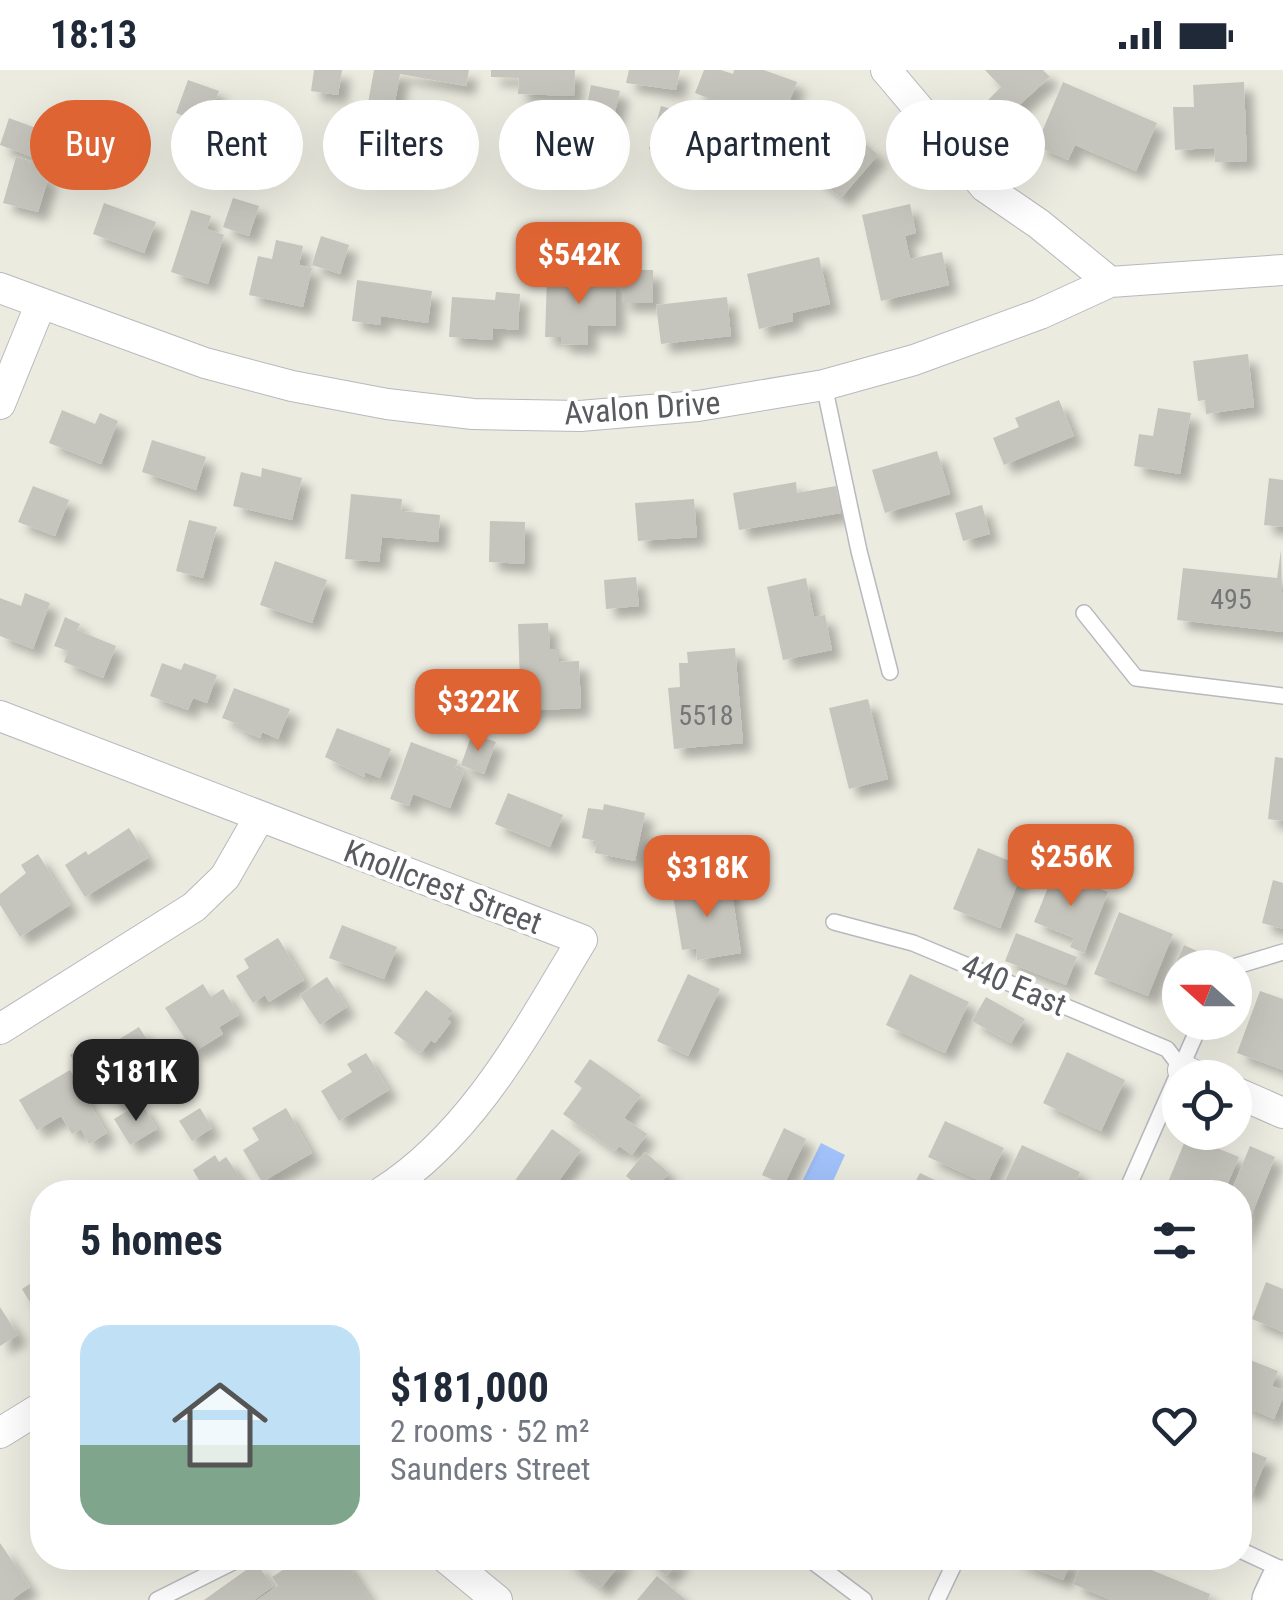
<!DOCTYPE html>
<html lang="en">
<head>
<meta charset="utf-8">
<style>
  body { margin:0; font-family:"Roboto Condensed",sans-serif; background:#f6f6f7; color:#1f2937; height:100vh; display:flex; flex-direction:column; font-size:38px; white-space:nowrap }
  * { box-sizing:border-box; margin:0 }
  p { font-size:32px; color:#747a83 }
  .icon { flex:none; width:55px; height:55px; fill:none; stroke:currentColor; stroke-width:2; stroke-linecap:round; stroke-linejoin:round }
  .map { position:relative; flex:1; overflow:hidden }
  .panel { position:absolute; left:30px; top:1110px; width:1222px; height:390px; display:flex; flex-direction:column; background:#fff; border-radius:40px; box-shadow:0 10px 40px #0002 }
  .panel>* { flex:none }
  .banner { position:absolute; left:30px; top:30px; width:1225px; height:90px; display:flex; gap:20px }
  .needle { width:65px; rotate:291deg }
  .buttons { position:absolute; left:1162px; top:880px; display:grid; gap:20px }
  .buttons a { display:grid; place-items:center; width:90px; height:90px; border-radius:50%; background:#fff; box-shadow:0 10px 40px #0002; font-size:50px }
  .price { position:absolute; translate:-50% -85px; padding:0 22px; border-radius:20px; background:#de6433; color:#fff; font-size:32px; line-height:65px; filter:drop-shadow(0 2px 5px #0008) }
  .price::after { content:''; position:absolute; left:50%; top:60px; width:30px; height:22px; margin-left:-15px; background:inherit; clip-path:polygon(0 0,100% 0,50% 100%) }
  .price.active { background:#222; color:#fff }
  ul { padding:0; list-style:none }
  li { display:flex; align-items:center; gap:30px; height:250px; padding:0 50px }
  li+li { border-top:2px solid #e0e1e3 }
  li span { display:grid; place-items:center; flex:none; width:280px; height:200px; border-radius:30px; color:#555 }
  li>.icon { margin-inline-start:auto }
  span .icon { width:120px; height:120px; fill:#fffc; stroke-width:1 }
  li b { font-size:42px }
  h2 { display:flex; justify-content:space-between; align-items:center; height:120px; padding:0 50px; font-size:42px }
  .tag { padding:0 35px; border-radius:45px; background:#fff; box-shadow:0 10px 40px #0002; font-size:35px; line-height:90px }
  .tag.active { background:#de6433; color:#fff }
  .status { display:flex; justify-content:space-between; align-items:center; height:70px; padding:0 50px; background:#fff; direction:ltr }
  .status svg { height:28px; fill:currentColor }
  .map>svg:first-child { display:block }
</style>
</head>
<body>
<div class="status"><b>18:13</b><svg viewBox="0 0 49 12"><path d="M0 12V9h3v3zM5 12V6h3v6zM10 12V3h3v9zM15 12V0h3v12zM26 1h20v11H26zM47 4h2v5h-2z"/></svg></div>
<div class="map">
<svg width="1283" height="1530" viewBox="0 0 1283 1530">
  <defs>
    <filter id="shadow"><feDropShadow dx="9" dy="9" stdDeviation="5" flood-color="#0004"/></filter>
  </defs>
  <rect width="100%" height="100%" fill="#ebebe0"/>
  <path fill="#a1c1fa" d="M821,1073l24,12 -17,37h-31z"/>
  <path fill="#c6c5bd" filter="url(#shadow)" d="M314,0h28l-4,25 -27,-4z
    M374,0h95l-3,16 -66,-12 -6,34 -26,-5z
    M491,0h84l-1,26 -56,-2 1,-16 -28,-1z
    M629,0h51l-4,20 -50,-7z
    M704,0h17l12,4 1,-4h30l33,12 -10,25 -19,-8 -7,19 -66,-25z
    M985,0h58l7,7 -46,42 -16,-19 13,-13z
    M188,10l31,11 -13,33 -30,-11z
    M1063,12l94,41 -21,48 -61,-26 -7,15 -32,-14z
    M1244,12l3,79 -32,1 -1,-14 -39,2 -2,-43h21l-1,-22z
    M591,15l29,6 -7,29 -28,-6z
    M661,36l18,5 -12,43 -18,-5z
    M826,40l52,45 -37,43 -31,-26 15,-17 -22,-18z
    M9,48l35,13 -9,27 -35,-13z
    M16,87l25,7 -3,9 11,3 -11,36 -35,-9z
    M233,128l26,8 -10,30 -26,-9z
    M104,133l52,19 -12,31 -51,-19z
    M910,134l6,29 -11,3 5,23 32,-7 7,33 -68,16 -19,-86z
    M191,140l20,6 -4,13 17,6 -16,49 -37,-12z
    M321,166l28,9 -9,29 -28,-9z
    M276,170l27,6 -4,19 13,3 -9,39 -54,-12 9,-39 14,3z
    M819,187l11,47 -38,9 1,8 -34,8 -12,-55z
    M622,200h31v33h-31z
    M547,207l69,1v48l-28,-1v20l-27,-1v-7h-16z
    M357,210l75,11 -4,32 -47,-7 -1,9 -28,-4z
    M496,222l24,2 -2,36 -25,-2 -1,12 -43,-3 3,-40 43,3z
    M727,227l4,39 -70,8 -5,-39z
    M1248,284l6,53 -48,7 -1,-14 -7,1 -5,-40z
    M1059,330l15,36 -70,29 -11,-27 26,-11 -4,-9z
    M1158,338l33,5 -11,61 -46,-8 5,-32 14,2z
    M62,340l33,14 5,-11 18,8 -17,43 -52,-21z
    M152,370l54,17 -10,33 -54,-18z
    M937,381l13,43 -65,19 -13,-43z
    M262,398l40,10 -10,42 -59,-14 8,-34 20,5z
    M1269,408l14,2v47l-19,-2z
    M796,412l1,11 39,-7 5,27 -102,17 -6,-37z
    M33,416l36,14 -14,36 -37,-14z
    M351,424l51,5 -1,12 39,4 -2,27 -56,-5 -3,25 -34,-3z
    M694,429l3,38 -59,4 -3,-38z
    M982,435l8,29 -27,7 -8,-28z
    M189,450l28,7 -14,51 -27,-7z
    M490,451l35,1 -1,42 -35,-2z
    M1281,480l2,82 -106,-12 6,-52 94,10z
    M275,491l52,19 -15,43 -52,-18z
    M636,507l3,29 -33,3 -2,-29z
    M806,508l8,39 11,-2 7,35 -49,10 -16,-73z
    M25,523l25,10 -17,46 -33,-13v-38l21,8z
    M65,547l15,7 -3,6 39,16 -13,32 -39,-16 4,-11 -14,-5z
    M548,553l2,26h9v13l20,-1 2,47 -60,3 -3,-87z
    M735,578l8,95 -69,6 -6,-61 12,-1 -1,-24h9l-1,-11z
    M162,593l19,7 3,-7 33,12 -10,28 -14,-5 -5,12 -38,-14z
    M234,618l56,21 -12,30 -16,-7 -2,6 -24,-10 2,-4 -16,-6z
    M868,629l20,80 -39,10 -20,-81z
    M337,658l54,21 -11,29 -15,-6 -1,5 -39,-20z
    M472,664l24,8 -12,32 -23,-9z
    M411,672l47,18 -3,8 9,4 -14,36 -37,-14 -4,12 -19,-7z
    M1275,687l8,1v63l-15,-2z
    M508,723l55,22 -13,32 -55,-23z
    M604,734l41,9 -10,48 -40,-8 2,-12 -15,-3 6,-30 15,2z
    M129,758l19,30 -63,39 -20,-32 21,-14 2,4z
    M978,778l46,19 -24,61 -47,-19z
    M38,784l32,51 -50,32 -20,-32v-11l26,-21 -5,-8z
    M1055,800l53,22 -24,61 -14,-6 4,-9 -40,-16z
    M730,810l11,73 -44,7 -1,-12 -14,2 -10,-61z
    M1273,810l10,3v46l-21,-6z
    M1119,842l54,22 -25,62 -54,-22z
    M342,855l55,22 -13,32 -55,-21z
    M1016,863l61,24 -11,28 -61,-24z
    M278,868l26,42 -35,22 -4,-7 -12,8 -17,-27 13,-8 -5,-9z
    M1184,875l26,12 -5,11 -30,-3z
    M688,904l32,15 -32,67 -31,-15z
    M910,904l59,28 -24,51 -59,-28z
    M327,907l20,30 -27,18 -20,-30z
    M203,914l8,13 12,-8 16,26 -20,12 4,7 -29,18 -29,-44z
    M426,920l27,21 -6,8 4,3 -16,21 -4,-3 -10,13 -27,-20z
    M1260,921l23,8v71l-46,-17z
    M986,927l39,22 -14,24 -39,-22z
    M139,957l19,30 -27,17 9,14 -24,16 -10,-14 -4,3 -13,-20 -5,3 -14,-21 23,-15 7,11z
    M1067,982l58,28 -24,51 -58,-28z
    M366,983l23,37 -50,31 -18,-30 31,-19 -5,-8z
    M590,989l51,36 -17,23 23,16 -15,21 -13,-9 -4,5 -52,-37 19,-26 -8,-6z
    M70,1000l37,63 -18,11 -8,-15 -9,5 -11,-18 -24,14 -18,-30z
    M141,1032l16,27 -27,16 -16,-26z
    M200,1038l12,20 -20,13 -13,-20z
    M286,1038l26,45 -50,29 -19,-32 16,-10 -7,-12z
    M945,1051l59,27 -17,36 -59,-27z
    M784,1058l22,11 -22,46 -22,-10z
    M552,1059l29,21 -30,42h-31l-9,-6z
    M1187,1066l52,21 -15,35h-60z
    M1022,1075l58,27 -9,20 -71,-1z
    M1250,1076l25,11 -35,86v-51h-9z
    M645,1082l24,21 -16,19h-8l-19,-16z
    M215,1085l4,7 7,-5 24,35h-66l16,-10 -7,-12z
    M920,1103l40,19h-50z
    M42,1206v46l-20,-33z
    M1266,1212l17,7v43l-31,-13z
    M0,1237l18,28 -18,11z
    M1240,1286l38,15 -6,15 11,4v7l-9,22 -34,-14z
    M1240,1377l27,11 -15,36 -12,-5z
    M0,1473l30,44 -19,13h-11z
    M301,1488h10l5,7 12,-7h15l28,42h-114l21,-14 -6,-9z
    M562,1488h63l-24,30z
    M645,1488h37l-16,18z
    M1009,1488h64l-10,22z
    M1084,1488h38l88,36 -2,6h-97l-38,-16z
    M256,1493l17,23 -19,14h-50z
    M657,1506l29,24h-49z"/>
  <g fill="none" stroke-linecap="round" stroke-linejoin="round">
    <defs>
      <path id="lane" d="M824,315l35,166 31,121
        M1084,543l52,65 147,18
        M834,852l79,21 254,106 16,21
        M1230,898l53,-16
        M1126,1122l75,-170
        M1240,1480l43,20
        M808,1488l56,42
        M157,1530l84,-42
        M937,1530l20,-42"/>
      <path id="street" d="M886,0l99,117 54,37 71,58
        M0,218l205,75 87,23 95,18 86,10 107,2 118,-10 126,-21 90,-25 126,-46 70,-32 173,-12
        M0,334l41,-101
        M0,646l582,224c-55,91 -109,194 -200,252
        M0,959l194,-122 31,-30 35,-61
        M1183,1000l18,8
        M1235,1022l48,21
        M0,1363l42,-26
        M446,1488l51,42"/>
      <path id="secondary" d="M1275,1530l8,-17"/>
    </defs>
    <use href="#lane" stroke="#b8b9be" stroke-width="18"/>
    <use href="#street" stroke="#b8b9be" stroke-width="32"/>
    <use href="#secondary" stroke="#b9bac1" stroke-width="48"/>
    <use href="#lane" stroke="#fff" stroke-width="15"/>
    <use href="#street" stroke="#fff" stroke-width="30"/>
    <use href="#secondary" stroke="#fff" stroke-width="45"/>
  </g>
  <g text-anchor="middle" stroke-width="8" stroke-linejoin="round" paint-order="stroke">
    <g font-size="28" fill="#747677">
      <text x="1231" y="539">495</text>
      <text x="706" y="655">5518</text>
    </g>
    <g font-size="32" fill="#595b60" stroke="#fff">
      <text transform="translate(642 338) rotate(-4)" y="11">Avalon Drive</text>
      <text transform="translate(443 817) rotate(21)" y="11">Knollcrest Street</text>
      <text transform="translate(1014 915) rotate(23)" y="11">440 East</text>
    </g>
  </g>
</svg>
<div class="buttons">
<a><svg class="needle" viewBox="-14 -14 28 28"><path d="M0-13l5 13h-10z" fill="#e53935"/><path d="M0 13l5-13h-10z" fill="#747a83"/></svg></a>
<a><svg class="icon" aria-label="locate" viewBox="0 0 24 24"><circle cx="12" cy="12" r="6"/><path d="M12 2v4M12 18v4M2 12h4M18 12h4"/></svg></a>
</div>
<b class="price" style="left:579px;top:237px">$542K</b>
<b class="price" style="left:478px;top:684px">$322K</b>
<b class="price" style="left:1071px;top:839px">$256K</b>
<b class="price" style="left:707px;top:850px">$318K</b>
<b class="price active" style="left:136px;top:1054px">$181K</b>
<div class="banner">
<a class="tag active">Buy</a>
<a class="tag">Rent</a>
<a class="tag">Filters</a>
<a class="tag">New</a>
<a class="tag">Apartment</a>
<a class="tag">House</a>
</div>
<section class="panel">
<h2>5 homes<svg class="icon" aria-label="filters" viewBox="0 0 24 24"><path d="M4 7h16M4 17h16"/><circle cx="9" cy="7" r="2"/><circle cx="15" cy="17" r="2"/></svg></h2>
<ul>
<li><span style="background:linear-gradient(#bfe0f5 60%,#7fa58c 0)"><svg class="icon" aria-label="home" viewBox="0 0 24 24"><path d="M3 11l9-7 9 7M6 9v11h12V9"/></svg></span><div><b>$181,000</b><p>2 rooms · 52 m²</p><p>Saunders Street</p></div><svg class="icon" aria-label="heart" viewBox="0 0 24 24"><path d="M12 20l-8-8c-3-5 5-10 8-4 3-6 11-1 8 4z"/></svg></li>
</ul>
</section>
</div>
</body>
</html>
